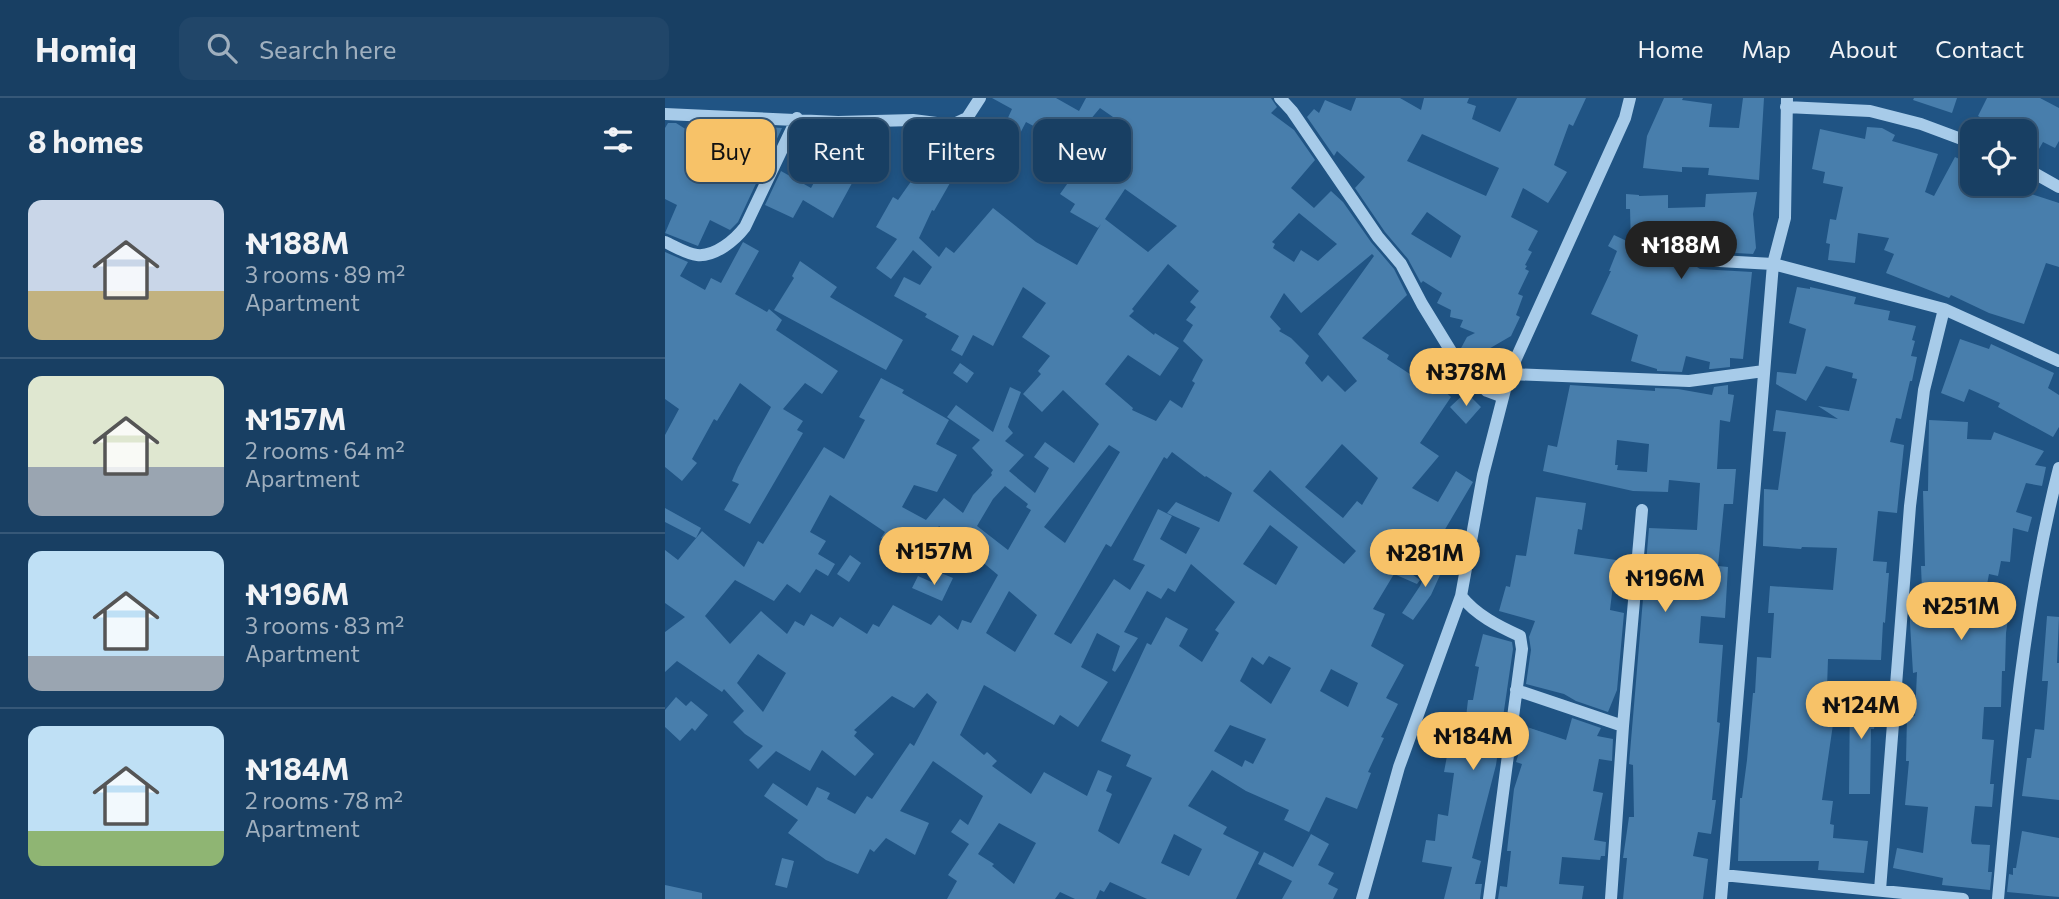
<!DOCTYPE html>
<html lang="en">
<head>
<meta charset="utf-8">
<style>
  body { margin:0; font-family:Commissioner,sans-serif; background:#214669; color:#f1f3f6; height:100vh; display:flex; flex-direction:column; font-size:26px; white-space:nowrap }
  * { box-sizing:border-box; margin:0 }
  p { font-size:23px; color:#9fafbe }
  .icon { flex:none; width:38px; height:38px; fill:none; stroke:currentColor; stroke-width:2; stroke-linecap:round; stroke-linejoin:round }
  .map { position:relative; flex:1; overflow:hidden }
  .side { display:flex; flex-direction:column; background:#183f63; width:665px }
  .side>* { flex:none }
  .guide { position:absolute; left:21px; top:21px; width:665px; height:63px; display:flex; gap:14px }
  .controls { position:absolute; left:1295px; top:21px; display:grid; gap:14px }
  .controls a { display:grid; place-items:center; width:77px; height:77px; border-radius:14px; background:#183f63; box-shadow:0 4px 10px #0003,0 0 0 2px #365878; font-size:35px }
  .price { position:absolute; translate:-50% -60px; padding:0 16px; border-radius:24px; background:#f7c268; color:#111; font-size:23px; line-height:46px; filter:drop-shadow(0 2px 4px #0008) }
  .price::after { content:''; position:absolute; left:50%; top:42px; width:21px; height:16px; margin-left:-10px; background:inherit; clip-path:polygon(0 0,100% 0,50% 100%) }
  .price.on { background:#222; color:#fff }
  ul { padding:0; list-style:none }
  li { display:flex; align-items:center; gap:21px; height:175px; padding:0 28px }
  li+li { border-top:2px solid #365878 }
  li span { display:grid; place-items:center; flex:none; width:196px; height:140px; border-radius:14px; color:#555 }
  li>.icon { margin-inline-start:auto }
  span .icon { width:84px; height:84px; fill:#fffc; stroke-width:1 }
  li b { font-size:30px }
  h2 { display:flex; justify-content:space-between; align-items:center; height:84px; padding:0 28px; font-size:30px }
  .tag { padding:0 24px; border-radius:14px; background:#183f63; box-shadow:0 4px 10px #0003,0 0 0 2px #365878; font-size:24px; line-height:63px }
  .tag.on { background:#f7c268; color:#111 }
  header { display:flex; align-items:center; gap:42px; box-sizing:border-box; height:98px; padding:0 35px; background:#183f63; border-bottom:2px solid #365878 }
  header strong { font-size:33px }
  nav { display:flex; gap:38px; margin-inline-start:auto; font-size:24px }
  .search { width:490px; height:63px; background:#214669; display:flex; align-items:center; gap:18px; box-sizing:border-box; padding:0 24px; border-radius:14px; color:#9fafbe; font-size:26px }
  main { display:flex; flex:1; min-height:0 }
  .map>svg:first-child { display:block }
</style>
</head>
<body>
<header>
<strong>Homiq</strong>
<div class="search"><svg class="icon" aria-label="search" viewBox="0 0 24 24"><circle cx="10" cy="10" r="6"/><path d="M15 15l6 6"/></svg>Search here</div>
<nav><a>Home</a><a>Map</a><a>About</a><a>Contact</a></nav>
</header>
<main>
<section class="side">
<h2>8 homes<svg class="icon" aria-label="filters" viewBox="0 0 24 24"><path d="M4 7h16M4 17h16"/><circle cx="9" cy="7" r="2"/><circle cx="15" cy="17" r="2"/></svg></h2>
<ul>
<li><span style="background:linear-gradient(#c9d6e8 65%,#c2b280 0)"><svg class="icon" aria-label="home" viewBox="0 0 24 24"><path d="M3 11l9-7 9 7M6 9v11h12V9"/></svg></span><div><b>₦188M</b><p>3 rooms · 89 m²</p><p>Apartment</p></div></li>
<li><span style="background:linear-gradient(#dfe7d0 65%,#9aa5b1 0)"><svg class="icon" aria-label="home" viewBox="0 0 24 24"><path d="M3 11l9-7 9 7M6 9v11h12V9"/></svg></span><div><b>₦157M</b><p>2 rooms · 64 m²</p><p>Apartment</p></div></li>
<li><span style="background:linear-gradient(#bfe0f5 75%,#9aa5b1 0)"><svg class="icon" aria-label="home" viewBox="0 0 24 24"><path d="M3 11l9-7 9 7M6 9v11h12V9"/></svg></span><div><b>₦196M</b><p>3 rooms · 83 m²</p><p>Apartment</p></div></li>
<li><span style="background:linear-gradient(#bfe0f5 75%,#8fb573 0)"><svg class="icon" aria-label="home" viewBox="0 0 24 24"><path d="M3 11l9-7 9 7M6 9v11h12V9"/></svg></span><div><b>₦184M</b><p>2 rooms · 78 m²</p><p>Apartment</p></div></li>
</ul>
</section>
<div class="map">
<svg width="1394" height="801" viewBox="0 0 1394 801">
  <rect width="100%" height="100%" fill="#205484"/>
  <path fill="#487eac" fill-rule="evenodd" d="M327,0h64l23,13 7,-13h185l6,9 -6,6 23,17 21,30 -24,28 23,20 17,-17 12,11 28,40 23,27 13,26 -45,43 27,17 -2,4 29,19 16,-18 -1,-2 10,-6 11,18 -19,11 18,16 -31,46 19,13 -27,32 26,14 18,-31 17,11 -39,66 -26,-16 -19,25 31,23 -3,4 -23,-10 -21,35 12,5 -14,32 33,19 -18,33 12,6 -17,33 3,1 -16,34 3,1 -14,36 -31,-12 -17,35 -25,-12 5,-10 -43,-19 -34,-21 -24,36 39,21 -4,7 36,18 -23,47h-89l-37,-17 -6,10 -4,-2 -4,9h-21l-15,-7 -5,7h-108l10,-18 -9,-6 21,-31 -18,-12 9,-13 8,6 15,-29 -50,-35 -33,50 29,12 -14,32 -29,-17 -12,14 -4,-3 -12,25 -32,-14 -38,-27 10,-13 -34,-24 9,-13 34,23 10,-19 13,6 -3,6 28,15 12,-18 5,3 38,-56 4,3 23,-44 -10,-9 -13,15 -22,-12 -38,34 3,2 -3,4 20,18 -19,22 -33,-26 -12,21 -34,-20 -18,18 -9,-9 14,-14 -18,-12 -12,-12 11,-11 -20,-22 -2,3 -45,-31 -12,11v-40l20,-15 -20,-14v-53l13,10 24,-29 42,36 14,-26 5,3 61,-97 20,12 21,-39 -6,-3 22,-39 23,12 -2,3 47,27 -13,24 21,11 -20,37 -23,-7 -12,22 24,13 18,-22 19,15 10,-18 19,-20 -1,-2 2,-3 -21,-22 8,-8 -33,-23 9,-12 37,27 17,-45 11,5 -13,35 5,6 -8,8 19,14 -15,16 26,22 14,-25 -15,-11 11,-15 29,21 25,-39 -36,-34 -21,22 -19,-18 18,-20 -3,-3 12,-15 -28,-19 24,-34 -23,-16 -30,59 -20,-11 -11,21 -11,-6 8,-14 -34,-19 2,-3 -33,-18 10,-19 16,8 12,-18 -19,-17 -22,29 -15,-11 21,-29 -21,-12 17,-30 5,3 26,-37 -12,-6 9,-15 -4,-1 1,-12 24,4 -1,17 21,12 -28,49 -2,-1 -13,28 20,19 7,-10 8,6 39,-45 43,34 41,23 24,-41 -3,4 -28,-16 5,-8 -15,-10 17,-24 15,10 22,-27 -16,-14 15,-22 -13,-9 -31,37 -43,-23 -27,52 -10,-5 -7,15 -25,-12 10,-21 21,10 24,-52zM460,91l52,37 -29,26 -43,-33zM634,115l38,31 -19,17 -17,-11 -7,12 -21,-14 2,-4 -3,-2zM707,156l2,2 -56,78 39,47 -12,11 -17,-17 -6,7 -17,-19 4,-7 -18,-18 -12,-7 2,-2 -11,-12 14,-24 17,20zM503,166l31,27 -9,11 6,5 -10,13 7,5 -10,16 20,19 -11,21 3,2 -13,25 -12,-8 -14,21 -24,-11 1,-2 -28,-24 23,-29 32,21 19,-28 -24,-15 -1,2 -25,-19 5,-5 -2,-2zM677,346l36,34 -16,27 -5,-4 -14,17 -38,-31zM444,347l11,7 -55,91 -21,-16zM507,354l33,25 1,-1 26,17 -13,29 -43,-20 -9,11 33,15 -14,26 -26,-15 12,-23 -14,-7 -25,51 12,5 -15,25 -16,-11 -43,65 -17,-10 52,-90 5,3 53,-90 3,2zM605,372l86,81 -12,13 -91,-73zM340,388l23,18 -2,3 5,3 -23,40 -31,-24 16,-27zM165,397l55,37 -4,6 35,22 23,-34 59,49 -27,48 -9,-3 -4,10 -19,-15 -8,10 -38,-20 -14,22 -6,-3 -6,10 -27,-17 -7,10 -22,-13 -7,12 -9,-5 -8,13 -26,-23 -31,33 -25,-28 30,-36 39,21 13,-17 13,9 16,-24 12,7 7,-12 -17,-10 8,-13 -16,-9zM605,427l28,22 -22,38 -33,-21zM526,466l44,38 -20,28 4,3 -17,29 -23,-16 9,-17 -22,-12 -15,28 -4,-2 -46,98 30,14 -5,11 26,12 -33,66 -21,-13 14,-37 -6,-3 6,-15 -14,-6 -11,26 -43,-24 -13,22 -39,-28 5,-5 -10,-9 -3,3 -24,-20 24,-50 70,40 6,-10 18,12 30,-45 -27,-15 16,-34 23,13 -8,24 3,2 23,-34 -14,-6 23,-41 14,8 7,-11 7,4zM344,493l28,24 -22,37 -29,-19zM93,556l28,19 -23,39 -26,-29zM604,558l22,12 -20,36 -31,-23 12,-24 11,8zM666,571l27,14 -10,24 -28,-16zM565,627l36,14 -13,25 -8,-4 -3,7 -28,-16zM334,725l37,20 -22,41 -22,-18 2,-2 -16,-10zM509,736l28,15 -13,27 -28,-13z
    M691,0h44l21,12 3,-12h45l-2,5 9,3 -4,13 28,13 17,-34h69l-13,28 -4,-2 -15,41 13,7 -12,20 -7,11 -25,-15 -12,29 27,14 -10,19 4,2 -7,13 2,1 -2,3 4,2 -11,23 5,2 -7,19 4,2 -9,19 -43,25 -8,-11 7,-13 8,-4 -15,-6 3,-7 -13,-3 1,-7 -14,-7 5,-10 -19,-12 -2,2 -13,-24 -23,-27 -30,-44 10,-11 -28,-26 -3,5 -27,-39 7,-8 5,4 6,-13 26,11zM757,36l77,34 -13,28 -79,-35zM762,114l34,24 -10,22 -40,-24z
    M999,0h19l-1,2 30,4 -3,23 30,1 4,-30h21l-5,82 -51,-5 1,-7 -27,-1v5l-39,-4 4,-32z
    M1249,0h43l-5,15 -39,-13z
    M1322,0h53l19,10v33l-4,7 -12,-6 -4,7 -14,-8v-10h-18l-29,-15z
    M3,25h8l11,7 3,-6h11l37,22 16,6 12,-25 16,1 -44,94 -8,8 -20,-10 -12,26 -33,-13 12,-28 -12,-6v-71z
    M1202,29l15,1 13,7 -3,6 46,13 -13,38 9,4 21,-39 17,8v19h45l13,5 -2,4 31,10v64l-13,-4 -22,61 -35,-11 -38,-18 -2,3 -63,-25 8,-19 -10,-4 5,-12 -31,-5 -3,30 -27,-3 2,-16 -4,-1 4,-24 6,1 7,-33 -20,-4 2,-11 -13,-3 8,-40 45,10z
    M171,51l27,14 -30,55 -30,-18 -10,18 -28,-13 16,-34 30,17 17,-31 3,2z
    M1092,94l-4,22 3,34 -3,6 -52,-3 -5,2 -4,6 2,6 6,4 52,3 -9,87 -13,-1v9l-19,2h-2l1,-7 -24,-6 -4,16 -25,-1v-2l-26,-8 7,-26 -47,-21 20,-43h-2l8,-20 -9,-5 6,-11 17,8 -1,-34h-4v-15l13,1v1l29,-1v13l37,-1 1,-13z
    M78,144l16,9 -24,43 32,18 2,-3 13,11 -6,10 62,41 -16,23 -17,-11 -22,26 20,12 -6,9 6,3 -53,91 -26,-14 15,-26 -7,-3 6,-14 33,-60 -31,-24 -23,38 -3,-2 -22,40 5,4 -15,18 -17,-14v-32l14,-26 -14,-10v-147l23,10 -8,14 25,14 6,-12 10,5z
    M135,163l37,26 -7,10 73,43 -17,30 -112,-60 20,-32 -2,-2z
    M1132,189l13,2v-2l46,10 -2,7 36,7 -2,9 28,6 -4,14 3,1 -4,15 6,1 -5,24h-2l-9,38 -5,-1 -6,24 14,3 -7,68 -19,-2 -5,50 14,1 -1,11h3l-4,50 -2,-1 -2,38 -53,-1 -1,29 11,2 -16,110 11,1 -3,23 4,1 -1,13 35,3 -4,32 -46,-3 1,-9h-81l2,-63h2l5,-38 6,-67h2l2,-36 14,1 3,-45h-6l2,-27 63,4 4,-42 -35,-1 -1,2 -38,-3 1,-57 14,1 8,-58 -13,-1 3,-21 62,9 -20,-13 31,5 8,-32 -5,-1 1,-5 -27,-7 -20,35 -30,-17 1,-12 19,2 10,-45 -17,-6z
    M1295,241l29,10 2,-5 63,29 -6,15 11,7v32l-6,10 -55,-30 2,-4 -31,-14 -5,13 -23,-9z
    M295,265l14,10 -7,10 -14,-10z
    M905,287l85,6v-3l23,1 34,6 2,-8 14,-2v9l6,1 -4,27 -10,-2 -3,49h19l-3,35h-9l-6,62 10,1 -3,51 -24,-2 -2,27 24,2 -6,77 3,1 -8,77h4l-4,28 -1,6 -13,-2 -5,24 15,3 -5,40h-80l4,-41h-4l6,-41h5l-1,-52 -4,-1 20,-236 48,2 3,-47 -31,-3 -1,12 -35,-1 -90,-20 5,-26 9,2zM952,342l32,4 -2,28 -30,-2 1,-5h-3z
    M801,294l15,15 -15,17 -16,-17z
    M1264,322l39,2 -1,17 24,1 3,-8 50,19 -9,14 11,2 -4,19 -16,-3 -10,29 16,5 -4,15 -15,-4 -3,34 -9,-1 -3,15 -9,-2 -5,26 26,5 -4,28 -1,38h-3l-1,36h-17l-2,32 12,1 -4,44h4l-2,23 -17,-1 -4,35 1,3 18,1 -2,27h4l-2,18 -48,-5 1,-7 -50,-10 4,-20 26,5 5,-46 -23,-2 4,-44h-3l1,-45h8l2,-44 -4,1 -3,-50v-7l13,-2 -2,-48h4l-2,-75h5z
    M871,399l50,6 -4,27 -4,-1 -4,25 42,6 -6,50 14,3 -7,77 -9,22 -32,-11 -12,-7 -38,-10 5,-34 -2,-13 6,-16 -36,-10 7,-25 4,1 6,-32 10,1z
    M0,410l36,20 -5,10 -31,-16z
    M185,457l11,8 -12,19 -12,-8z
    M767,460l13,6 -14,31 -18,25 -11,-7 18,-27z
    M276,475l12,5 -11,23 -30,-13 6,-12 18,8z
    M1382,518l12,1 -2,46h2v137l-37,-4 5,-38h4l4,-29 9,1 4,-49h-6z
    M818,536l29,8 1,7 -17,116 -24,93 9,3 -6,23h7l-2,15h-36l8,-32 -30,-5 4,-22 9,1 3,-27 10,2 6,-43 -10,-1 3,-16 5,1 8,-33 5,2 3,-26h5l6,-33 -4,-1z
    M1185,594l29,5 -5,32h-3l-1,65h-21z
    M11,599l10,9 5,-5 17,14 -13,16 -3,-3 -12,13 -15,-14v-17z
    M907,620l29,10 -4,8 16,3 -1,22 -13,-2 -6,32 10,2 -9,47 12,2 -1,14h-4l-1,4 -38,-3 -3,27 25,2 -2,13h-84l2,-13 7,1 4,-36h-4l7,-62 8,-25 -6,-2 11,-35 39,13z
    M1357,733l37,7v59l-52,-5 2,-18 4,1v-7h3z
    M646,736l18,10 -11,21 16,8 -6,11 10,5 -5,10h-51l10,-18 -34,-17 6,-12 29,15z
    M117,760l12,3 -7,27 -12,-3z
    M0,787l37,8v6h-37z"/>
  <g fill="none" stroke-linecap="round" stroke-linejoin="round">
    <path stroke="#a7cbe9" stroke-width="12" d="M615,0l12,13 86,126 23,27 21,40 38,62 27,25 16,6
      M1121,9l84,4 51,13 51,19
      M0,16l173,8 75,-2 39,5 15,-7 13,-20
      M1360,70l34,19
      M0,144c9,4 22,12 32,13 18,2 38,-15 48,-28l52,-109
      M1036,162l72,4 171,45 115,52
      M844,276l180,7 75,-10
      M796,498c15,19 37,30 59,40l2,13 -33,250
      M851,592l107,36
      M1058,777l240,24
      M1215,792l30,-384 14,-116 20,-81
      M697,801l37,-132 62,-171 22,-121 26,-101 116,-256 5,-20
      M946,801l12,-173 19,-216
      M1056,801l52,-635 12,-46 2,-120
      M1333,801c13,-145 25,-290 61,-431"/>
  </g>
</svg>
<div class="controls">
<a><svg class="icon" aria-label="locate" viewBox="0 0 24 24"><circle cx="12" cy="12" r="6"/><path d="M12 2v4M12 18v4M2 12h4M18 12h4"/></svg></a>
</div>
<b class="price on" style="left:1016px;top:183px">₦188M</b>
<b class="price" style="left:801px;top:310px">₦378M</b>
<b class="price" style="left:269px;top:489px">₦157M</b>
<b class="price" style="left:760px;top:491px">₦281M</b>
<b class="price" style="left:1000px;top:516px">₦196M</b>
<b class="price" style="left:1296px;top:544px">₦251M</b>
<b class="price" style="left:1196px;top:643px">₦124M</b>
<b class="price" style="left:808px;top:674px">₦184M</b>
<div class="guide">
<a class="tag on">Buy</a>
<a class="tag">Rent</a>
<a class="tag">Filters</a>
<a class="tag">New</a>
</div>
</div>
</main>
</body>
</html>
